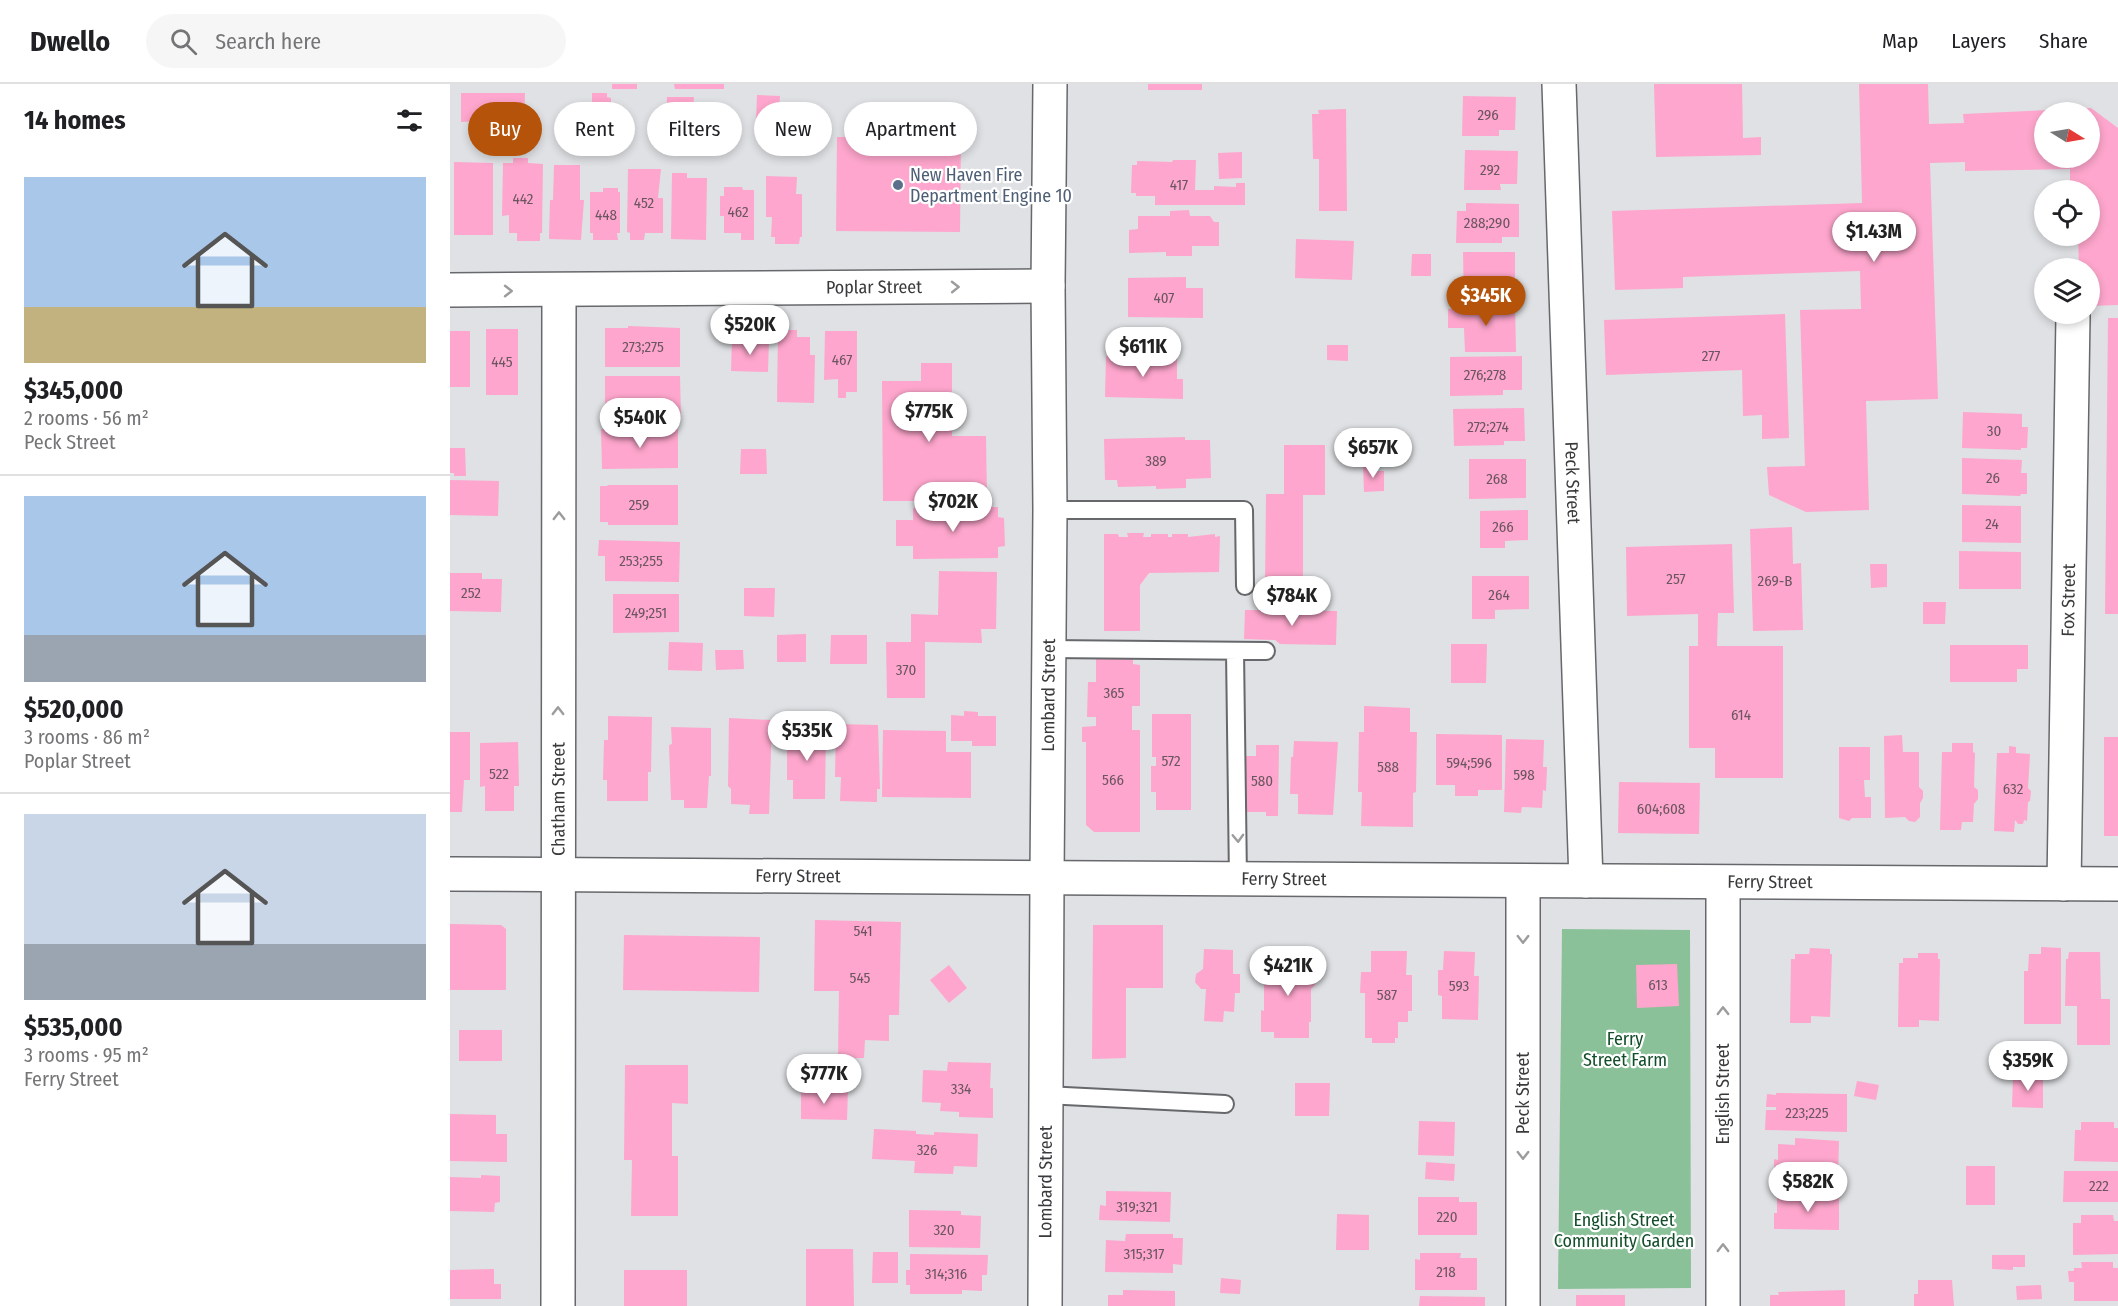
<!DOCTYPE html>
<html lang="en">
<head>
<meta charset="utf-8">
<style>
  body { margin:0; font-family:"Fira Sans Condensed",sans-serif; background:#f6f6f6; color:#202124; height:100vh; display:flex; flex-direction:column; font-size:22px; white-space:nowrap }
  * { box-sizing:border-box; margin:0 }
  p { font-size:20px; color:#757577 }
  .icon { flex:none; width:33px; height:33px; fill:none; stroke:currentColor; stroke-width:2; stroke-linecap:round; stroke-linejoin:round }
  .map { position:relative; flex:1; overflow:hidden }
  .sheet { display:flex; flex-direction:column; background:#fff; width:450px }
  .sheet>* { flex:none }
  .guide { position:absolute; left:18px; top:18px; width:570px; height:54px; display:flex; gap:12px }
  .needle { width:39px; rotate:101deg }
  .buttons { position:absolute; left:1584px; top:18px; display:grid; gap:12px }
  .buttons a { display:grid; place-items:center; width:66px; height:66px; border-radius:50%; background:#fff; box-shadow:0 3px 9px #0003; font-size:30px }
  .price { position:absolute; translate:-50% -51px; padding:0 14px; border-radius:21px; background:#fff; color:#222; font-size:20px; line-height:39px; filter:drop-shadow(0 2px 3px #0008) }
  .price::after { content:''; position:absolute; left:50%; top:36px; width:18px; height:14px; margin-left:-9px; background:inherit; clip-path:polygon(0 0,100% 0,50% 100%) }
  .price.active { background:#b45309; color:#fff }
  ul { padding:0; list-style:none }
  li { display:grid; align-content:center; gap:12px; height:318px; padding:0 24px }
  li+li { border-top:2px solid #e0e0e0 }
  li span { display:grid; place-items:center; height:186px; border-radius:0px; color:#555 }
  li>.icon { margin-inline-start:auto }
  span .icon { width:108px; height:108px; fill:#fffc; stroke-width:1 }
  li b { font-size:26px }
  h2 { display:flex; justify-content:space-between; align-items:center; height:72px; padding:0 24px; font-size:26px }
  .chip { padding:0 21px; border-radius:27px; background:#fff; box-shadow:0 3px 9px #0003; font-size:21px; line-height:54px }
  .chip.active { background:#b45309; color:#fff }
  header { display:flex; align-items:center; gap:36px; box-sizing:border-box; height:84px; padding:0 30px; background:#fff; border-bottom:2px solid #e0e0e0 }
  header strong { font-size:28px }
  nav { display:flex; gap:33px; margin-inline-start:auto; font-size:21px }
  .search { width:420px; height:54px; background:#f6f6f6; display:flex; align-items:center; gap:15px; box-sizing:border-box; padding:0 21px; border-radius:33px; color:#757577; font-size:22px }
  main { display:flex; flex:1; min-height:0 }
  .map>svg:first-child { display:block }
</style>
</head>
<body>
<header>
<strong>Dwello</strong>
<div class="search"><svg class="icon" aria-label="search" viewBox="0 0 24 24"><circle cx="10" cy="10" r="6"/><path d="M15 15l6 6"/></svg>Search here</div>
<nav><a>Map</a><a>Layers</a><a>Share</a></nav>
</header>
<main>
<section class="sheet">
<h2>14 homes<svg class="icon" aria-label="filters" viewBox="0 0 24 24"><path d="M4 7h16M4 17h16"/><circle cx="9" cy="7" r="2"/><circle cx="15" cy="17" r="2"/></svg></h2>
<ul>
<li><span style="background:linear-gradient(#a9c7e8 70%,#c2b280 0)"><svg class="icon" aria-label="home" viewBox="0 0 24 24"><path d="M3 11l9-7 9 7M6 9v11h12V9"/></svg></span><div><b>$345,000</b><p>2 rooms · 56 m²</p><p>Peck Street</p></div></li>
<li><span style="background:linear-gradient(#a9c7e8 75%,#9aa5b1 0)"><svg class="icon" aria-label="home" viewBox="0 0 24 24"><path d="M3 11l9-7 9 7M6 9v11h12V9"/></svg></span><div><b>$520,000</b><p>3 rooms · 86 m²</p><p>Poplar Street</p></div></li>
<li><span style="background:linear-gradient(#c9d6e8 70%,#9aa5b1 0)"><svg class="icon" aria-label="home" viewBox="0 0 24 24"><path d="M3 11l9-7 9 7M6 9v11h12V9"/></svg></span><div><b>$535,000</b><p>3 rooms · 95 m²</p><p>Ferry Street</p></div></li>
</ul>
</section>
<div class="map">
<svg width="1668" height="1222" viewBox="0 0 1668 1222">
  <rect width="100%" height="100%" fill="#dfe1e4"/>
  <path fill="#8bc199" d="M1112,845l128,1 1,358 -133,1z"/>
  <path fill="#fea6cd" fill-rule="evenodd" d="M162,0h25v5h-25z
    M224,0h50v5h-49z
    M698,0h54v6h-54z
    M1204,0h88l1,54 18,-1v18l-105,2z
    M1409,0h69l1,40 35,-1 -1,-9 128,-6 27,20v177l-28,1v-38h-11l-1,-32h12v-46h-13l-7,-2v-19l-105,2v-9l-35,1 8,236 -72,2 3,109 -63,2 -37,-17 -2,-28 38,-1 -5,-156 61,-1 -1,-38 -177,6v11l-68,2 -3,-79 250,-8zM1594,28h46v46h-46z
    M11,9h64l-1,26 -63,3z
    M142,9h15v4l4,1v19h-4v4h-15z
    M307,11l23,1 -2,27 -22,-2z
    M1013,12l53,1 -1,33h-16v6h-37z
    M217,13h27l-2,29h-26z
    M896,25l1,102h-28v-52h-6l-1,-45h7l-1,-4z
    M387,53l124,1 -1,94 -124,-1z
    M1015,66l53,1 -1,33h-17l1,6h-37z
    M792,68v26l-23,1 -1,-26z
    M63,74h15v5l15,1 -1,69h-2v8h-23v-8h-8v-18l-7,1 1,-53h10z
    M723,76h23l-1,30h19v-4l22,1v-4h9v22h-90v-9h-19v-3h-5l1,-28h5v-4l35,1z
    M4,78l39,1v72h-39z
    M104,81h26v35h4l-3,40 -32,-1 1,-39h3z
    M178,85h33l-3,29h5v35h-18l-1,7h-14v-7l-3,-1z
    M222,89h15v5h20l-1,62 -35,-1z
    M316,92l31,1 -1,17h6v43h-2l-1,7h-24v-7h-4l1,-20h-6z
    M274,103h18l1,3h11v50h-13v-7h-17v-17h-4v-20h4z
    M153,104h15v4h2v41h-3l1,7h-25v-7h-3v-41h13z
    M1016,119l53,1v33h-17v6h-46l1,-32h9z
    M739,126l1,6h20l4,6h5v24h-27v10h-26v-4l-37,1v-23l9,-1v-13h32v-5z
    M846,155l58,2 -2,39 -57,-2z
    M1013,168h52v47l-51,1z
    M962,170h19v22h-20z
    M736,193v11h17v30l-75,-1v-39z
    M1015,221h50l1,47h-51l-1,-24h-16v-19l16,-1z
    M1335,230l4,124 -27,1v-24l-19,1 -1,-46 -136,5 -2,-55z
    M1658,234h10v296h-13z
    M178,242l52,2v39h-75v-39h23z
    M36,245h32v66h-32z
    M328,246h19v7h13v18h5l-1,48 -37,-1z
    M0,247h20v56h-20z
    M375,247h32v61h-11v6h-8v-19l-14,1z
    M282,255l37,1 -1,32 -37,-1z
    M877,261h21v16l-21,-1z
    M656,272l71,2v21h6v20l-78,-2z
    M1072,272v34h-19v5l-53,1v-39z
    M471,279h31v73h34l1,65h-104l-1,-120h39z
    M155,292h75l1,42h-76z
    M1074,324l1,33h-21v4l-50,1 -1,-37z
    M1513,328l59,2v13h6l-1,21h-6v2l-59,-2z
    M909,344h29l-1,31 -29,-1z
    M151,345h77v39l-76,1z
    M735,353v3h25l1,38 -25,1v9l-30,1v-3l-38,1 -1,-7h-12l-1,-41z
    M834,361h41v50h-22v94h-38l1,-95h18z
    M0,364h15l1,28h-12v-3h-4z
    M291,365h25l1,25h-27z
    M1512,374l60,2 -1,13h6v21h-6l-1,2 -58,-2z
    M1019,375h57v39l-57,1z
    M913,382h13l1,5h7v20l-20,1z
    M0,396l49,1 -1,35 -48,-1z
    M157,401h71v40h-70v-3h-8v-36h8z
    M1512,421l59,1v37l-59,-1z
    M548,423v10l6,1 1,28 -7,1v11l-85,1v-13h-17v-26h17v-12z
    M1078,426v30l-23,1v7h-25v-37z
    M1342,443l1,37 8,-1 2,67 -50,1 -3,-102z
    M677,449h17l-1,4h8v-3h17v3h4v-3h16v3l27,-3v3l5,-1 -1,36 -70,1 -9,12v46h-36v-97h14l1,3h9z
    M149,456l81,2 -1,40 -74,-1v-25h-7z
    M1282,460l2,69h-16l-1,33h66v132h-68v-30h-26v-102h9v-32l-71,2 -1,-69z
    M1509,467l62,1v37h-62z
    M1420,480h17v23l-16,1z
    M489,487l58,1 -1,57h-15l1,14 -57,-1v56h-38l-1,-56h25v-28l27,1z
    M0,489h32v6h20l-1,33 -51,-1z
    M1022,492h57v33l-34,1v9h-23z
    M294,504h31l-1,29 -30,-1z
    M163,510h66v38l-66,1z
    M1473,518h23l-1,22h-22z
    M795,526l92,1 -1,34 -56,-1 -5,-4 -31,-1z
    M356,550v28h-29v-27z
    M381,551h36v29h-37z
    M219,558l34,1 -1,28 -34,-1z
    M1001,560h36l-1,39h-35z
    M1500,561h78v24h-11v13h-67z
    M265,566h28l1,19 -28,1z
    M646,573l37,1v6l7,1v41h-8v24h8v102h-46l-8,-7v-83h-4v-15l14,-1v-9h-9l1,-35h8z
    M914,622l46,2v24h7l-1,60 -3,1v34l-52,-1 1,-34h-4l1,-60h5z
    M514,627l14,1v4h18v30h-24v-5h-21v-26l13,1z
    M702,630h39v96h-35v-18h-5v-26h5v-9h-4z
    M158,632l44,1 -1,55h-3v29h-41v-21h-4l1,-40h4z
    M279,634l43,2 -3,94h-20l1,-9 -19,-1v-15l-3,-3z
    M386,640l42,1 2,64h-3v13l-37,-1 1,-24h-6z
    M221,643l40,1v48h-2l-2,32h-23v-8h-13l-2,-55 3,-1z
    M337,643h39l-1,72h-32v-19h-6z
    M433,646l63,1v21h25v46l-89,-1z
    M0,648h20v48h-6l-2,32h-12z
    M986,650l66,1v55h-24v6h-23v-11h-19z
    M1452,651l1,17h16v35l4,4v7l-3,5v14l-5,5 -6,-1 -4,-4 -20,1 -1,-82z
    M1654,653h14v99h-14z
    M1056,655l38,1 -1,27h4l-1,24 -3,-1 -1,18 -20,-1 -1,6 -17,-1z
    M844,657l44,1 -5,73 -35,-1v-20h-8l1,-37h2z
    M68,658l1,44h-5v25h-29v-25l-5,1v-44z
    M1502,659h21v9l2,1 -1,34 4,3v9l-4,5 -1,18h-11l-1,8h-21l2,-78h10z
    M806,661h23l-1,71h-12v-4h-22v-56h12z
    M1559,662l7,1v6l14,1 -2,34 3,3 -1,10 -2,1 -1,19 -3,-1 -1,4h-5l-3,-4 -1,12 -20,-1 3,-78h12z
    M1389,663h31v33h-6l1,17h6v21h-19l-3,3 -10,-3z
    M1169,698l81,1 -1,51 -81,-1z
    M365,836l86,2 -2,93h-10v26l-24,-1 -1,18h-26l1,-67h-25z
    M0,840l51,1 5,4v61h-56z
    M643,841h70v63h-37v70l-34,1z
    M174,851l136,2 -1,55 -136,-2z
    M1591,863l20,1v76h-37v-53h4l1,-17h12z
    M1360,864l20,1v5h2l-2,63 -19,-1v7h-21l1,-64h4v-5h14z
    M754,865l29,1v24h7v19h-5l-1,19 -10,-1 -1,11 -19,-1 2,-32h-5l-6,-7 1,-8 7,-5z
    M921,867h36l-1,24h6v36h-4v11h-10v16h-3v5h-23v-5h-7v-45h-5l1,-21h10z
    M994,867l31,1 -1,24h5l-1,44 -36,-1v-23l-4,-1v-25h5z
    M1619,868h31l1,47h9v46h-33v-39h-12l1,-47h2z
    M1468,869h20v6h2l-1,62 -20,-1v7h-21l1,-64h4v-5h15z
    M862,870l-1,19 5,6 -1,6 -4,4v33h-2v16h-35v-6h-13v-22l3,1v-40h13v-4h-3v-12z
    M1227,880l2,42 -42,2 -1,-43z
    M499,881l18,23 -18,15 -19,-23z
    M9,946h43v31h-43z
    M498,978l43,1 -1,25h3v30l-34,-1v-5l-19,-1 1,-8 -19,-1 1,-32 24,1z
    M175,981h63v39l-16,-1v53h6v60h-47l1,-56h-8z
    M1563,993h30v31l-31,-1z
    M1407,997l22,4 -3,15 -22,-4z
    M845,999h35l-1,33h-34z
    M351,1006h47l-1,30 -46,-1z
    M1326,1009l71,1v38l-82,-2 1,-20h10v-3h-10l1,-13 9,1z
    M0,1030l46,1v19h11v28l-57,-1z
    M969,1037l36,1 -1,34 -36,-1z
    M1631,1038h33v6h4v34l-44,-1 1,-31h6z
    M424,1045l42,2v3l18,1v-3l44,2 -1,33 -23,-1 -1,8 -39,-1 1,-12 -43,-2z
    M1345,1054l44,3 -1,35h-64v-17l4,1v-16l17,1z
    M976,1078l29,2 -1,17 -29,-2z
    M1516,1082h29v39h-29z
    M1614,1087h54v31h-55z
    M31,1091l19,1v26l-5,1 -1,9 -44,-1v-34l31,1z
    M656,1107l65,1 -1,30 -71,-2 1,-15 6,1z
    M1345,1110h44v36l-65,-1v-16h3v-15l19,1z
    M968,1113h41v5h18v33h-59z
    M459,1126l52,1v4l20,1 -1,32 -71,-1z
    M887,1130l32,1v35h-33z
    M1631,1131h32l1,6h4v33l-45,1v-32h8z
    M676,1150h47v4h10l-1,27 -9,-1v9l-68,-1 1,-32 19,1z
    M356,1165h47l1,57h-48z
    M423,1168h25v31h-26z
    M970,1169h41l-1,5h17v32h-62v-31l5,1z
    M460,1170l78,1 -1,20h-5v16l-20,-1v4h-52v-9h-4v-15h4z
    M1542,1171h33v12h-12v3l-21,-1z
    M1631,1178h32v6h5v33h-44v-19h-5l-1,-11h6v-3h8z
    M44,1185v15h7v15h-51v-29z
    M174,1186h63v36h-63z
    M771,1194l20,2 -1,14 -20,-1z
    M1468,1196h34l2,26h-40v-12h4z
    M1591,1201l1,14 -25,1 -1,-14z
    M673,1206l52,1v15h-67v-11h15z
    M1395,1206v16h-75v-11h9l-1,-3z
    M1126,1211h49v11h-49z
    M970,1212l65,1v9h-66z"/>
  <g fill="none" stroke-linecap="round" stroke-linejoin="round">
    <defs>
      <path id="service" d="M600,426h194l1,76
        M598,565l218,2
        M785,567l3,228
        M595,1011l180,9"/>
      <g id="minor">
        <path id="s1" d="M1109,0l27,797"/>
        <path id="s2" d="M0,206l598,-4"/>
        <path d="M1273,799v423"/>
        <path id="s3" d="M1614,800l9,-568"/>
        <path id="s4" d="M108,1222l1,-1015"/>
        <path id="s5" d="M595,1222l2,-429"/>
        <path d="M1073,1222v-425"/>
      </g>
      <g id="tertiary">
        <path id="s6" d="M597,793l3,-367 -2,-224 2,-202"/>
      </g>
      <g id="secondary">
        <path id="s7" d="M0,790l1668,10"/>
      </g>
    </defs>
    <use href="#service" stroke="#66686b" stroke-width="20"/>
    <use href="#minor" stroke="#66686b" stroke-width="36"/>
    <use href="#tertiary" stroke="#66686b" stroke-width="36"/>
    <use href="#secondary" stroke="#66686b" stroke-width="36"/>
    <use href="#service" stroke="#fff" stroke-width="16"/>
    <use href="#minor" stroke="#fff" stroke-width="33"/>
    <use href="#tertiary" stroke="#fff" stroke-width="33"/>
    <use href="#secondary" stroke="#fff" stroke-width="33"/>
  </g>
  <defs><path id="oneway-chevron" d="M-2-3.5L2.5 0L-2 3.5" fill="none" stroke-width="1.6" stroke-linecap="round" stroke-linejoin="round" transform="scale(1.5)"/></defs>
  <g stroke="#9c9c9d">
    <use href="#oneway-chevron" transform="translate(505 203) rotate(-1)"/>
    <use href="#oneway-chevron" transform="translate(58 207)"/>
    <use href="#oneway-chevron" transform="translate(109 432) rotate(-90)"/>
    <use href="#oneway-chevron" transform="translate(108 627) rotate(-90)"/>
    <use href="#oneway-chevron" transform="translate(788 754) rotate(88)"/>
    <use href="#oneway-chevron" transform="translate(1073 855) rotate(90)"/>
    <use href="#oneway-chevron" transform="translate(1273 927) rotate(-90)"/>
    <use href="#oneway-chevron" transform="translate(1073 1071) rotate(90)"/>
    <use href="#oneway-chevron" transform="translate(1273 1164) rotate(-90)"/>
  </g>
  <circle fill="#5c6f8a" stroke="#fff" stroke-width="2" cx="448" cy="101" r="6"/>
  <g text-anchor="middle" stroke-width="4.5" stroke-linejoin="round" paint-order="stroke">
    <g font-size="15" fill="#6a5560">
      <text x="1038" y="36">296</text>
      <text x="1040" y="91">292</text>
      <text x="729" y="106">417</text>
      <text x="73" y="120">442</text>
      <text x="194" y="124">452</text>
      <text x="288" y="133">462</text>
      <text x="156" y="136">448</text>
      <text x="1037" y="144">288;290</text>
      <text x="714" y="219">407</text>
      <text x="193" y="268">273;275</text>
      <text x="1261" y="277">277</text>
      <text x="392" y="281">467</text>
      <text x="52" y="283">445</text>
      <text x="1035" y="296">276;278</text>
      <text x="1038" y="348">272;274</text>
      <text x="1544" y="352">30</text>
      <text x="706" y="382">389</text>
      <text x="1543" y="399">26</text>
      <text x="1047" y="400">268</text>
      <text x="189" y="426">259</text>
      <text x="1542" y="445">24</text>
      <text x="1053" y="448">266</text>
      <text x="191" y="482">253;255</text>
      <text x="1226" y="500">257</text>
      <text x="1325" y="502">269-B</text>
      <text x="21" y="514">252</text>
      <text x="1049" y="516">264</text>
      <text x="196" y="534">249;251</text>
      <text x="456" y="591">370</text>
      <text x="664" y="614">365</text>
      <text x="1291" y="636">614</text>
      <text x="721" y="682">572</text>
      <text x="1019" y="684">594;596</text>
      <text x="938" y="688">588</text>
      <text x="49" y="695">522</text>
      <text x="1074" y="696">598</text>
      <text x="663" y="701">566</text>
      <text x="812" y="702">580</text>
      <text x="1563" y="710">632</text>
      <text x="1211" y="730">604;608</text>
      <text x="413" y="852">541</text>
      <text x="410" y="899">545</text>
      <text x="1208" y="906">613</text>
      <text x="1009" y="907">593</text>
      <text x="937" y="916">587</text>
      <text x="511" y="1010">334</text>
      <text x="1357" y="1034">223;225</text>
      <text x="477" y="1071">326</text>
      <text x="1649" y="1107">222</text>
      <text x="687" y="1128">319;321</text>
      <text x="997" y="1138">220</text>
      <text x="494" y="1151">320</text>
      <text x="694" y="1175">315;317</text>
      <text x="996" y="1193">218</text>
      <text x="496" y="1195">314;316</text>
    </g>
    <g font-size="18" fill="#4e5e75" stroke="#fff" text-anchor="start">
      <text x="460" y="97">New Haven Fire<tspan x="460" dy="21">Department Engine 10</tspan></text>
    </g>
    <g font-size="18" fill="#393a3b" stroke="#fff">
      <text dy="6" stroke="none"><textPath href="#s2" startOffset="424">Poplar Street</textPath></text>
      <text dy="6" stroke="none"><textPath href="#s1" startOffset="399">Peck Street</textPath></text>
      <text dy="6" stroke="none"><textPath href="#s3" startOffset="284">Fox Street</textPath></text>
      <text dy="6" stroke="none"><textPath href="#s6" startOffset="182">Lombard Street</textPath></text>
      <text dy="6" stroke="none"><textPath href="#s4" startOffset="507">Chatham Street</textPath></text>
      <text dy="6" stroke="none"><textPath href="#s7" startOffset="348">Ferry Street</textPath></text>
      <text dy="6" stroke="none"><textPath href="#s7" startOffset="834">Ferry Street</textPath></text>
      <text dy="6" stroke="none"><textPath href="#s7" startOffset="1320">Ferry Street</textPath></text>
      <text transform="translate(1073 1009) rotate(-90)" y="6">Peck Street</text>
      <text transform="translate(1273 1010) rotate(-90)" y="6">English Street</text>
      <text dy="6" stroke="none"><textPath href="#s5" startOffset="124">Lombard Street</textPath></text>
    </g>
    <g font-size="18" fill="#134e2a" stroke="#fff">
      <text x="1175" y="961">Ferry<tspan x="1175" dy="21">Street Farm</tspan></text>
      <text x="1174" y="1142">English Street<tspan x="1174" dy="21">Community Garden</tspan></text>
    </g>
  </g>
</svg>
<div class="buttons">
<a><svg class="needle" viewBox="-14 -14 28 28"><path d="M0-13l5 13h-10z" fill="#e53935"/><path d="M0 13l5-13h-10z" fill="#757577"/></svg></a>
<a><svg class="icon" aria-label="locate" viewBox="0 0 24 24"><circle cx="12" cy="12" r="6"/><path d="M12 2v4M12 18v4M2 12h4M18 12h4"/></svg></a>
<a><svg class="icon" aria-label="layers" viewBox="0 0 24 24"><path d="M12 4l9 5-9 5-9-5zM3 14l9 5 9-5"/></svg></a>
</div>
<b class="price" style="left:1424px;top:179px">$1.43M</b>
<b class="price active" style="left:1036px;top:243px">$345K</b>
<b class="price" style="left:300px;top:272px">$520K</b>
<b class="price" style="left:693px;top:294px">$611K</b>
<b class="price" style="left:479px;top:359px">$775K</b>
<b class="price" style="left:190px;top:365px">$540K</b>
<b class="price" style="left:923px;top:395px">$657K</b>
<b class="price" style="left:503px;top:449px">$702K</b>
<b class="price" style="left:842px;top:543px">$784K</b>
<b class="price" style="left:357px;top:678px">$535K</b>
<b class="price" style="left:838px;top:913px">$421K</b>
<b class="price" style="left:1578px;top:1008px">$359K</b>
<b class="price" style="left:374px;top:1021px">$777K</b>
<b class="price" style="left:1358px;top:1129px">$582K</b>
<div class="guide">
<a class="chip active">Buy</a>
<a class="chip">Rent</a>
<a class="chip">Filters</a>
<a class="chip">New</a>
<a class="chip">Apartment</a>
</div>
</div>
</main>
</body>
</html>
